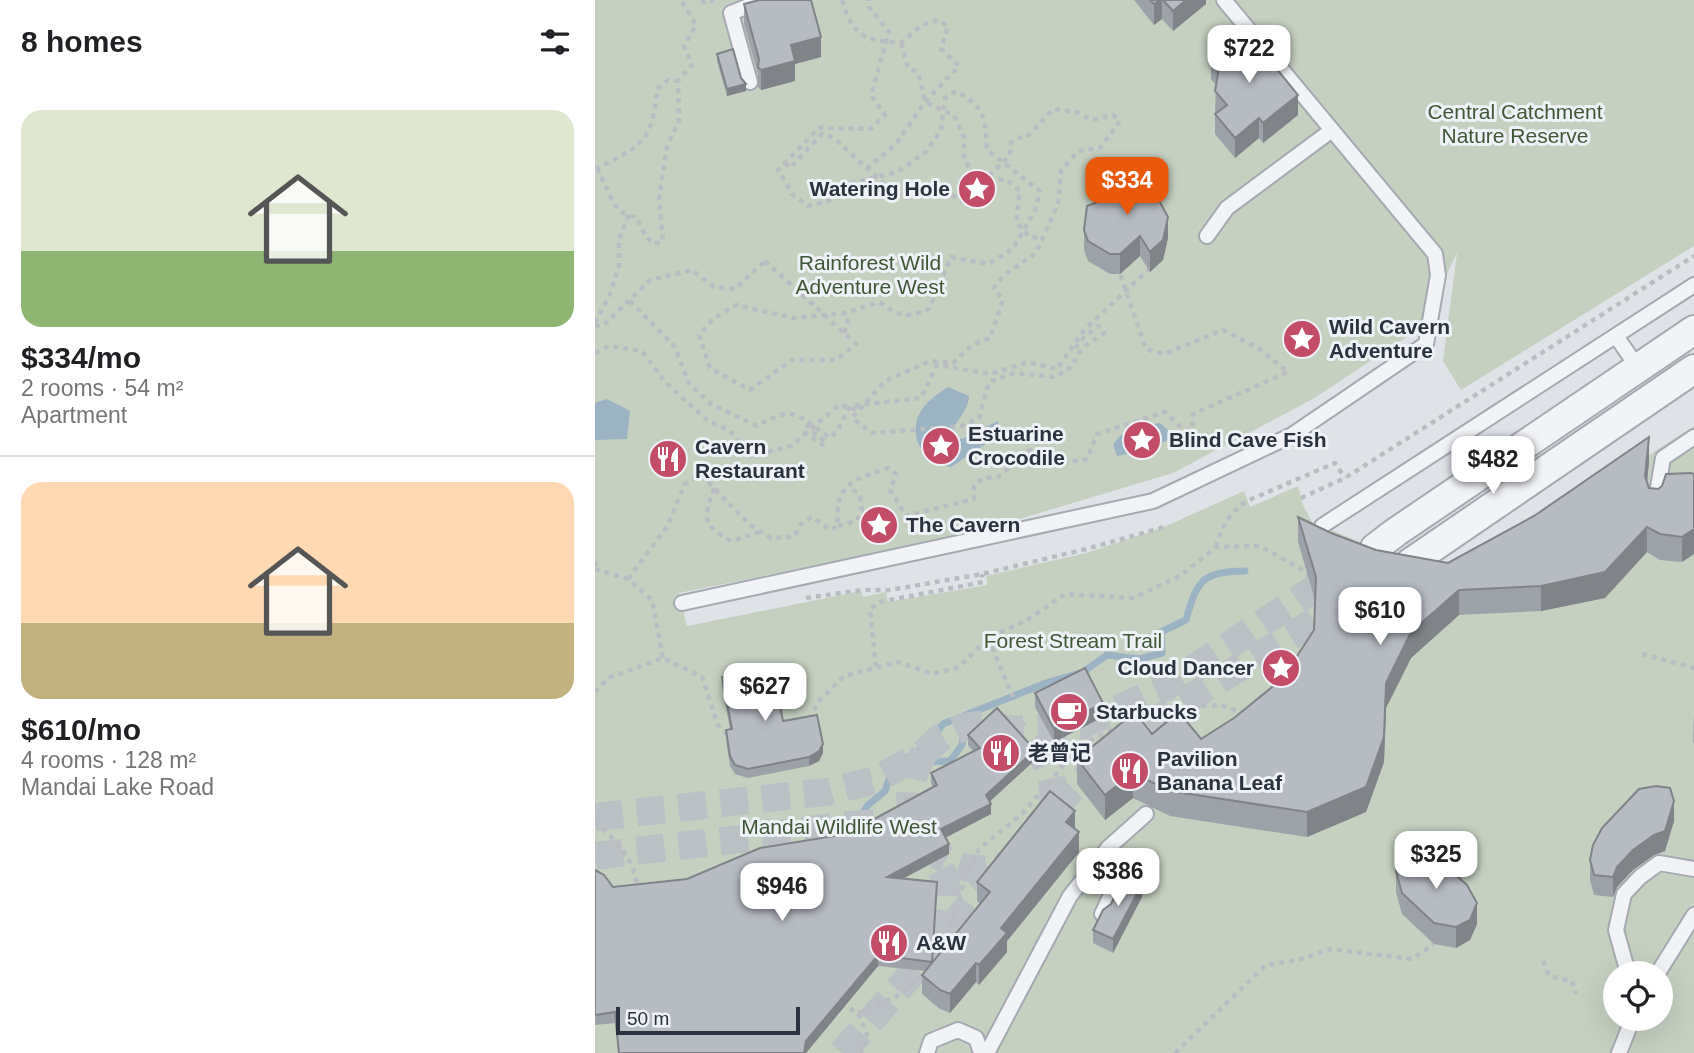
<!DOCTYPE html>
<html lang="en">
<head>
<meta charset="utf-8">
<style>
  body { margin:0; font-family:Helvetica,"Noto Sans SC",sans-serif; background:#f6f6f6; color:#202124; height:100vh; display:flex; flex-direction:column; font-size:26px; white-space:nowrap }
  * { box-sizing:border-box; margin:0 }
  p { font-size:23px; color:#757577 }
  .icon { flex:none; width:38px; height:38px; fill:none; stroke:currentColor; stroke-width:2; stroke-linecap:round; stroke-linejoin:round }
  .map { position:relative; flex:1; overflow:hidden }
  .panel { display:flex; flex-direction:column; background:#fff; width:595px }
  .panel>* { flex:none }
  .fabs { position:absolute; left:1008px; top:961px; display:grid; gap:14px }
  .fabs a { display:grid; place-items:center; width:70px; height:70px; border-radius:50%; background:#fff; box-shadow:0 7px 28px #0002; font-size:35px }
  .scale { position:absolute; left:21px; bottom:18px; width:184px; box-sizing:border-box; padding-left:7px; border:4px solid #29323d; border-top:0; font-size:19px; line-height:24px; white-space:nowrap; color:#29323d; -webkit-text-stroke:5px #eef1f5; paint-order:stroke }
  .price { position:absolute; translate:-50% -60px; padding:0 16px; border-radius:14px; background:#fff; color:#222; font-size:23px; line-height:46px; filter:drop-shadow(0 2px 4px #0008) }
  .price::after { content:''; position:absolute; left:50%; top:42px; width:21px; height:16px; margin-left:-10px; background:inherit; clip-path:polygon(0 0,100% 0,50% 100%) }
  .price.active { background:#ea580c; color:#fff }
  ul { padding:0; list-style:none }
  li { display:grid; align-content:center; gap:14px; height:371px; padding:0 21px }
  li+li { border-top:2px solid #e0e0e0 }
  li span { display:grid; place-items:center; height:217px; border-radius:21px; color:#555 }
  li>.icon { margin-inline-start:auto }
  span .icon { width:126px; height:126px; fill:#fffc; stroke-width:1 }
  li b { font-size:30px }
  h2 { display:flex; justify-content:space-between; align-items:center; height:84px; padding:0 21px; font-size:30px }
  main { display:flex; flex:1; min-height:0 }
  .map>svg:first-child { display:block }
</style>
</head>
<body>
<main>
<section class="panel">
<h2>8 homes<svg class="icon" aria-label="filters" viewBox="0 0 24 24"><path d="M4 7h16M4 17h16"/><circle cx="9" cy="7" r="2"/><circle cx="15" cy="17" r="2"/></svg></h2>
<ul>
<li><span style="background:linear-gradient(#dfe7d0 65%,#8fb573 0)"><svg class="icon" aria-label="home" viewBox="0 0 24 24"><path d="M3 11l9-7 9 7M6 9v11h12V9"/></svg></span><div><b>$334/mo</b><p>2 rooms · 54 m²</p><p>Apartment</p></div></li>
<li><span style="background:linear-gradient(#ffd9b3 65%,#c2b280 0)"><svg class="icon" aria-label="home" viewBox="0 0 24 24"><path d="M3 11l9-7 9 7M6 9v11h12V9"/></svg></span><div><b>$610/mo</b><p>4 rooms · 128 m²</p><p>Mandai Lake Road</p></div></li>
</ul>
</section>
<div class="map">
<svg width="1099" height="1053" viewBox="0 0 1099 1053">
  <rect width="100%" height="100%" fill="#dfe3e7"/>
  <path fill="#c6d0c1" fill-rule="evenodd" d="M0,0h1099v246l-233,144 -18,-29 14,-108 -35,74 -109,72 -140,74 -210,63 -284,57 8,33 174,-35 2,6 23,-5 2,10 99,-17 -1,-9 100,-23 78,-26 80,-36 6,16 48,-21 5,19 9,17 98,41 53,12 231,-149v627h-1099zM1020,973h46v45h-46z"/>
  <path fill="#9cb3c4" d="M353,387l21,9c-1,17 -14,23 -18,40l11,3 36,-18 1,14 -48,32 -18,-4c-5,-6 -14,-15 -16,-23 -6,-27 11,-40 31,-53z
    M12,399l23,12 -3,28 -32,1v-37z
    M565,423l8,7 2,9 -23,11 -30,6 -4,-11c10,-17 29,-19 47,-22z"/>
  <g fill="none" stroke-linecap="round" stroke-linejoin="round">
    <path stroke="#9cb3c4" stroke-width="7" d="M313,757l21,5 21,-1 12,-16 4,-29
      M267,840l-3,-22 9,-13 17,-14 8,-25 33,-19 17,-23 103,-41 37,-11 24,-17 33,4 22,-6 -1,-21 25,-12c11,-40 16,-48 59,-49"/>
    <path stroke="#bbc0c5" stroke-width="28" stroke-dasharray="28 14" stroke-linecap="butt" d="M329,753c-23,40 -15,63 7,100 4,7 11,16 13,24 6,19 1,45 -5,63
      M458,808l51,-49 73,-53 171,-105
      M0,817l231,-25 49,-12 49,-27 17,-16 22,-10 24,-3 24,6 69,-4 86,-39 178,-118
      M0,856c62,-8 124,-14 186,-22 31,-4 81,-14 111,-9 20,2 33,21 48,31 13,9 31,14 46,13 55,-4 87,-71 54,-116 -8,-10 -18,-16 -29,-23
      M247,1053l95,-108 40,-50 26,-25"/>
    <defs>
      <path id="service" d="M155,82l-19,-69 33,-13
        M612,236l20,-28 105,-78
        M1021,336l22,32
        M1060,505l8,-47 31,-21
        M727,526l372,-241
        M87,603l471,-102 139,-66 134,-91 12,-69 -3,-21 -211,-254
        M507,914l19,-40 -1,-13 -12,-13
        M1033,973l-12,-43 8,-36 16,-17 19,-14 35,6
        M1063,973l36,-58
        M332,1053l4,-12 27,-11 18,8 5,15
        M392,1053l83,-157 38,-48 38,-34
        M1024,1053l14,-35"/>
      <path id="minor" d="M780,548l21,-16 298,-202
        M815,563l284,-194"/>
    </defs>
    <use href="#service" stroke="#a5aab1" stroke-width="18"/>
    <use href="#minor" stroke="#a5aab1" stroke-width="32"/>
    <path stroke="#b9bdc2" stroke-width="4.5" stroke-dasharray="5 5" stroke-linecap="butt" d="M107,0l3,4 9,-4
      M247,0c11,37 22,40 59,43l21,-18 16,-5 10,6 -7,23 18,17 -34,36 -29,42 -29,24
      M306,43l7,25 10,4 7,30 29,13 10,23v20l7,13 15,10 20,-2 14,12 -4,31 14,15 12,1
      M190,163l5,5 32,-34 12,4 58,53 14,7 35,-10 22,14 47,-47 1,-12 5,-5 11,-1 26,-28 23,3 16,8 21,-5 7,6 -20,27 -22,3 -17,20 -3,33 -22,49 -33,23 -9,12 9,12 -13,38 -18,7 -19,18 -23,-2 -45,20 -33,37 20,15 90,-7 17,-8 10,-36 25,-9 41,4 18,-11 3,-9 9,-11 19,-13 -5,-7 -14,10 -11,14 -3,-1
      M2,168c5,9 17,39 23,43 4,3 12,5 17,7l9,19 8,7 9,-3 -4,-42 8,-53 12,-25 -1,-40 14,-16 -8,-19 12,-21 -15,-25
      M0,169c46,-22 58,-27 62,-80l11,-9 10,1
      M0,323l15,-29 9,-28v-27l10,-25
      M0,326h8l47,-46 42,-10 22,17 21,2 30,-28
      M249,333l4,-10 -3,-10
      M0,353l14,-7 33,5 23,31 43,39 21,9 22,26 40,-10 48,-41 20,5
      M214,424l-6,7 20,14 3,-3 -16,-12
      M119,488c-10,32 -13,35 17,53l29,-9
      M706,498l44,-20 349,-222
      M243,526l18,-5 6,-11 -2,-13 -11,-12
      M621,547c5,-20 14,-35 31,-46l88,-38 10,15
      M0,561l1,7
      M0,569l33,10 24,21 11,58
      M33,579l39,-52 18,-43 16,-9 48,49 22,14 23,-1 7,-13 11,-7 19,13 7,-4c-4,-43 15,-46 50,-58l8,6 -6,16 16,26 68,-17v-13l9,-8 15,-1 32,-27 24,14 33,-5 10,-25 68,-22 20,19 7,-2 1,-15 95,-42 -30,-24 -35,-18 -59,24 -18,-5 -26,-75
      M211,598l56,-8h28l92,-16 104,-25 78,-22
      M393,638l25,59
      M1047,654l52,14
      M281,667l-6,-58 10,-7 103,-20 -1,-8
      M0,692l13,-14 55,-20 39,19 16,48 11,12
      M539,718l15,-8 71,-5 24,8
      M214,719l10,-18 25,-25 54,-14 35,12 26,-7 29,-29 39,-18 38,-26 68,4 47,-22 36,-29 44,-1 46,26 4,6
      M0,822c19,17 42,39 42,67
      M948,961l6,15 23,5 4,13
      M246,1004l17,9 10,24 -7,16
      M263,1013l43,-19 29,-28 25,-52 11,-40 13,-25 44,-36 43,-51 25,-22 32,-16
      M580,1053l91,-88 32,-5 32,-11 82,10 22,-15"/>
    <use href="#service" stroke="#f1f3f6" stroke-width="14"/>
    <use href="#minor" stroke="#f1f3f6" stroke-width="28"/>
    <path stroke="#b9bdc2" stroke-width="4.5" stroke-dasharray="5 5" stroke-linecap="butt" d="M170,261l79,72 12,11 -20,16h-44l-42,30 -40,-22 -11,-33 14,-16 23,-14 58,13 51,-5 34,-11c21,14 26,17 50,7l22,-52 37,7 25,-15 22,-39 5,-19 -53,-41c-2,-32 -1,-42 -31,-59l-11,7 -4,32 -15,22 -29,20 -45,11 -23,18 -21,5 -15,-11 -15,-25 41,-42 51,1 15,-14 -14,-20 18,-63 -20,-25v-7
      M35,301l45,46 14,37 22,20 46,22c38,-22 40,-11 73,12l8,-8 12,-24 71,-8 16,-33 54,9 36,-12 30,7 28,-40 64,-60"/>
  </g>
  <path fill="#9da2a8" d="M539,0h72v4l-33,27 -11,-12 -8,6z
    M149,4l77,53 -26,7v17l-34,9 -3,-3v-13l-14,-50z
    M122,54l24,24 5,13 -19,5 -10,-35z
    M616,59l87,56 -35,28 -4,-5 -24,20 -20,-24v-20l2,-1 -2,-2 1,-26 -5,-6z
    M489,230l84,8 -5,22 -13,12 -10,-16 -20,18h-10l-22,-13 -4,-11z
    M1054,462l-2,20 2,6 9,1 36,-15v80l-12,8 -22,-2 -13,-8 -42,46 -64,13 -82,4 -48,43 -25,50 -2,54 -18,50 -59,25 -137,-21 -37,-18 -28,22 -28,-36v-25l75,-25 49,5 33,-21 48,-39 32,-49 1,-30 -17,-58v-25l33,16 45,17 72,13z
    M127,677l61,44 40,32 -4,8 -10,5 -61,12 -13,-4 -5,-8 -4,-27v-9l4,-1 -8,-43z
    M440,693l68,24 -49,25 -19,-35z
    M1099,713v30l-1,-1z
    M373,735l67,25 -46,42 2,12 -46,24 4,16 -46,25 34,13 -5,70 49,-58 -4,-3v-19l98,-53 4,23 -72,89v11l-28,33 -3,-3 -26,31 -10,-4 -18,-15v-19l3,-4 -47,-5 -72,87h-188l-3,-30 -20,2v-155l18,17 74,-8 180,-48v-8l66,-35 -2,-5v-10l42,-22 -5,-6z
    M1079,821l-9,30 -11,4 -21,15 -16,17 -4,10 -19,-2 -4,-15v-20z
    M801,871l81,53 -7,16 -14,8 -22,-4 -32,-30 -6,-22z
    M547,897l-29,56 -20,-10v-13z"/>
  <path fill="#808488" d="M565,0h2v19l-8,6v-21z
    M591,0h20v4l-33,27v-20z
    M226,37v20l-26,7v17l-34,9v-20l30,-25z
    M151,84v7l-19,5v-7z
    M703,95v20l-35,28v-20z
    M664,118v20l-24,20v-20z
    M573,217v21l-5,22 -13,12v-20z
    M545,236v20l-20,18v-20z
    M1054,437v25l-4,39v-25z
    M1052,527v25l-42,46 -64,13v-25z
    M1099,529v25l-12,8v-25z
    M864,590v25l-48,43 -25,50 -2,54 -18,50 -59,25v-25l79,-129 25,-51z
    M508,703v14l-49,25v-13z
    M228,744v9l-4,8 -10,5v-9z
    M440,750v10l-49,45v-10z
    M538,773v25l-28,22v-25z
    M1079,801v20l-9,30 -11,4 -21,15 -16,17 -4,10v-20l4,-10z
    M396,804v10l-50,26v-11z
    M480,811v19l-9,-8z
    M484,832v20l-72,89v11l-28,33v-20l22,-37z
    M354,844v10l-62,33v-10z
    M547,884v13l-29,56v-14z
    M882,903v21l-7,16 -14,8v-21z
    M283,955v11l-72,87h-2l2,-12z
    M381,963v19l-26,31v-19z"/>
  <path fill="#b7bcc3" stroke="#808488" stroke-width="2" d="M164,0h52l10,37 -30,8 4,16 -34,9 -3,-3 1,-8 -15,-55z
    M555,0h10l-6,4z
    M568,0h23l-13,11z
    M650,30l53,65 -35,28 -4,-5 -24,20 -20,-24 12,-9 -12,-14 4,-23 -8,-9z
    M138,49l8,29 5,6 -19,5 -10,-35z
    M544,164l29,53 -5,23 -13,12 -10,-16 -20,18h-10l-22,-13 -4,-11 3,-24 27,-10z
    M1054,437l-4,39 4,12 9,1 4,-3 4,-12 25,-1 3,1v55l-12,8 -22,-3 -13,-7 -42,45 -64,14 -82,4 -48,42 -25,51 -2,54 -18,50 -59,25 -137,-21 -37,-18 -28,22 -28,-36 58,-47 17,22 27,-22 22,27 33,-21 48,-39 32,-49 2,-53 -18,-60 33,16 45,17 72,13 86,-47z
    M177,667l11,54 34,-6 6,29 -4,7 -10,6 -61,12 -13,-4 -5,-9 -4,-26 6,-1 -10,-52z
    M490,668l18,35 -49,26 -19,-36z
    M402,708l38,42 -49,45 5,9 -50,25 8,15 -62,33 50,5 -5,80 -54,-7 -72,86 -2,12h-185l-4,-41 -20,3v-145l9,5 9,12 74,-8 73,-31 111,-18 -4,-7 70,-38 -6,-12 49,-25 -12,-13z
    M1061,786l14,2 4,13 -9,30 -11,4 -21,15 -16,17 -4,10 -19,-2 -4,-15 3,-15 9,-17 37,-39z
    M455,791l25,20 -9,11 13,10 -78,96 6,5 -28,32 -3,-2 -26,31 -10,-4 -18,-15 68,-83 -13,-10z
    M820,855l23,5 29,25 10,18 -7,17 -14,7 -22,-4 -32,-30 -6,-22 6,-9z
    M530,875l17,9 -29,55 -20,-9 10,-20 8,-6z"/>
  <defs>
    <symbol id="sight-disc" viewBox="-11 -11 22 22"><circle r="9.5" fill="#c34d69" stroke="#eef1f5"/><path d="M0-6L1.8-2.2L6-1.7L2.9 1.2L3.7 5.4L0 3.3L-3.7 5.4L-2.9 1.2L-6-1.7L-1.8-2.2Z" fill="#fff"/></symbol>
    <symbol id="restaurant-disc" viewBox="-11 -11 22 22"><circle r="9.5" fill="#c34d69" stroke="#eef1f5"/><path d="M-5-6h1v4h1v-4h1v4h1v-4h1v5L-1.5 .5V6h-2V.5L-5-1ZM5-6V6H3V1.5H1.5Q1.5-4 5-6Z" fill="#fff"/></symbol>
    <symbol id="cafe-disc" viewBox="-11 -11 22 22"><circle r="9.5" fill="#c34d69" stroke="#eef1f5"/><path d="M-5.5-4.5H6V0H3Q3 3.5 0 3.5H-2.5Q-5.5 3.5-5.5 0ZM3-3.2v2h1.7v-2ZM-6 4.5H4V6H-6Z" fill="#fff"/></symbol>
  </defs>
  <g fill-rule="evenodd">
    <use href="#sight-disc" x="360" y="167" width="44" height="44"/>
    <use href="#sight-disc" x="685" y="317" width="44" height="44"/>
    <use href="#sight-disc" x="525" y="418" width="44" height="44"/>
    <use href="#sight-disc" x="324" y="424" width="44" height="44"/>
    <use href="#restaurant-disc" x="51" y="437" width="44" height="44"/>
    <use href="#sight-disc" x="262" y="503" width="44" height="44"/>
    <use href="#sight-disc" x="664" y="646" width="44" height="44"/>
    <use href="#cafe-disc" x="452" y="690" width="44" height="44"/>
    <use href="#restaurant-disc" x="384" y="731" width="44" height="44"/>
    <use href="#restaurant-disc" x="513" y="749" width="44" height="44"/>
    <use href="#restaurant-disc" x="272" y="921" width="44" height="44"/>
  </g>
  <g text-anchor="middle" stroke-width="6" stroke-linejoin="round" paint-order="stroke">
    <g font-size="21" fill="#405737" stroke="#eef1f5">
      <text x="920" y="119">Central Catchment<tspan x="920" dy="24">Nature Reserve</tspan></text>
      <text x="275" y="270">Rainforest Wild<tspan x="275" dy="24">Adventure West</tspan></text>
      <text x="478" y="648">Forest Stream Trail</text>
      <text x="244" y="834">Mandai Wildlife West</text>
    </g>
    <g font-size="21" font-weight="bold" fill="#29323d" stroke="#eef1f5" text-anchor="start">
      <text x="355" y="196" text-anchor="end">Watering Hole</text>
      <text x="734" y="334">Wild Cavern<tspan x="734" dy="24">Adventure</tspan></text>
      <text x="373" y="441">Estuarine<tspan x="373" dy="24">Crocodile</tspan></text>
      <text x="574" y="447">Blind Cave Fish</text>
      <text x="100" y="454">Cavern<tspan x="100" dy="24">Restaurant</tspan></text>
      <text x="311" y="532">The Cavern</text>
      <text x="659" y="675" text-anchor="end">Cloud Dancer</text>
      <text x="501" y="719">Starbucks</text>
      <text x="433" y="760">老曾记</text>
      <text x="562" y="766">Pavilion<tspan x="562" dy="24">Banana Leaf</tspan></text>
      <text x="321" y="950">A&amp;W</text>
    </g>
  </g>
</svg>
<div class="fabs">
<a><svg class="icon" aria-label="locate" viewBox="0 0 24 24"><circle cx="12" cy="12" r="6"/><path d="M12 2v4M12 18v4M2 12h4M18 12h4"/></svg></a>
</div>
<div class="scale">50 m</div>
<b class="price" style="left:654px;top:85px">$722</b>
<b class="price active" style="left:532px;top:217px">$334</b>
<b class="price" style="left:898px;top:496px">$482</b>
<b class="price" style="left:785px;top:647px">$610</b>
<b class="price" style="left:170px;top:723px">$627</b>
<b class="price" style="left:841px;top:891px">$325</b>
<b class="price" style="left:523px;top:908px">$386</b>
<b class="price" style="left:187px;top:923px">$946</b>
</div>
</main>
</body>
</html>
